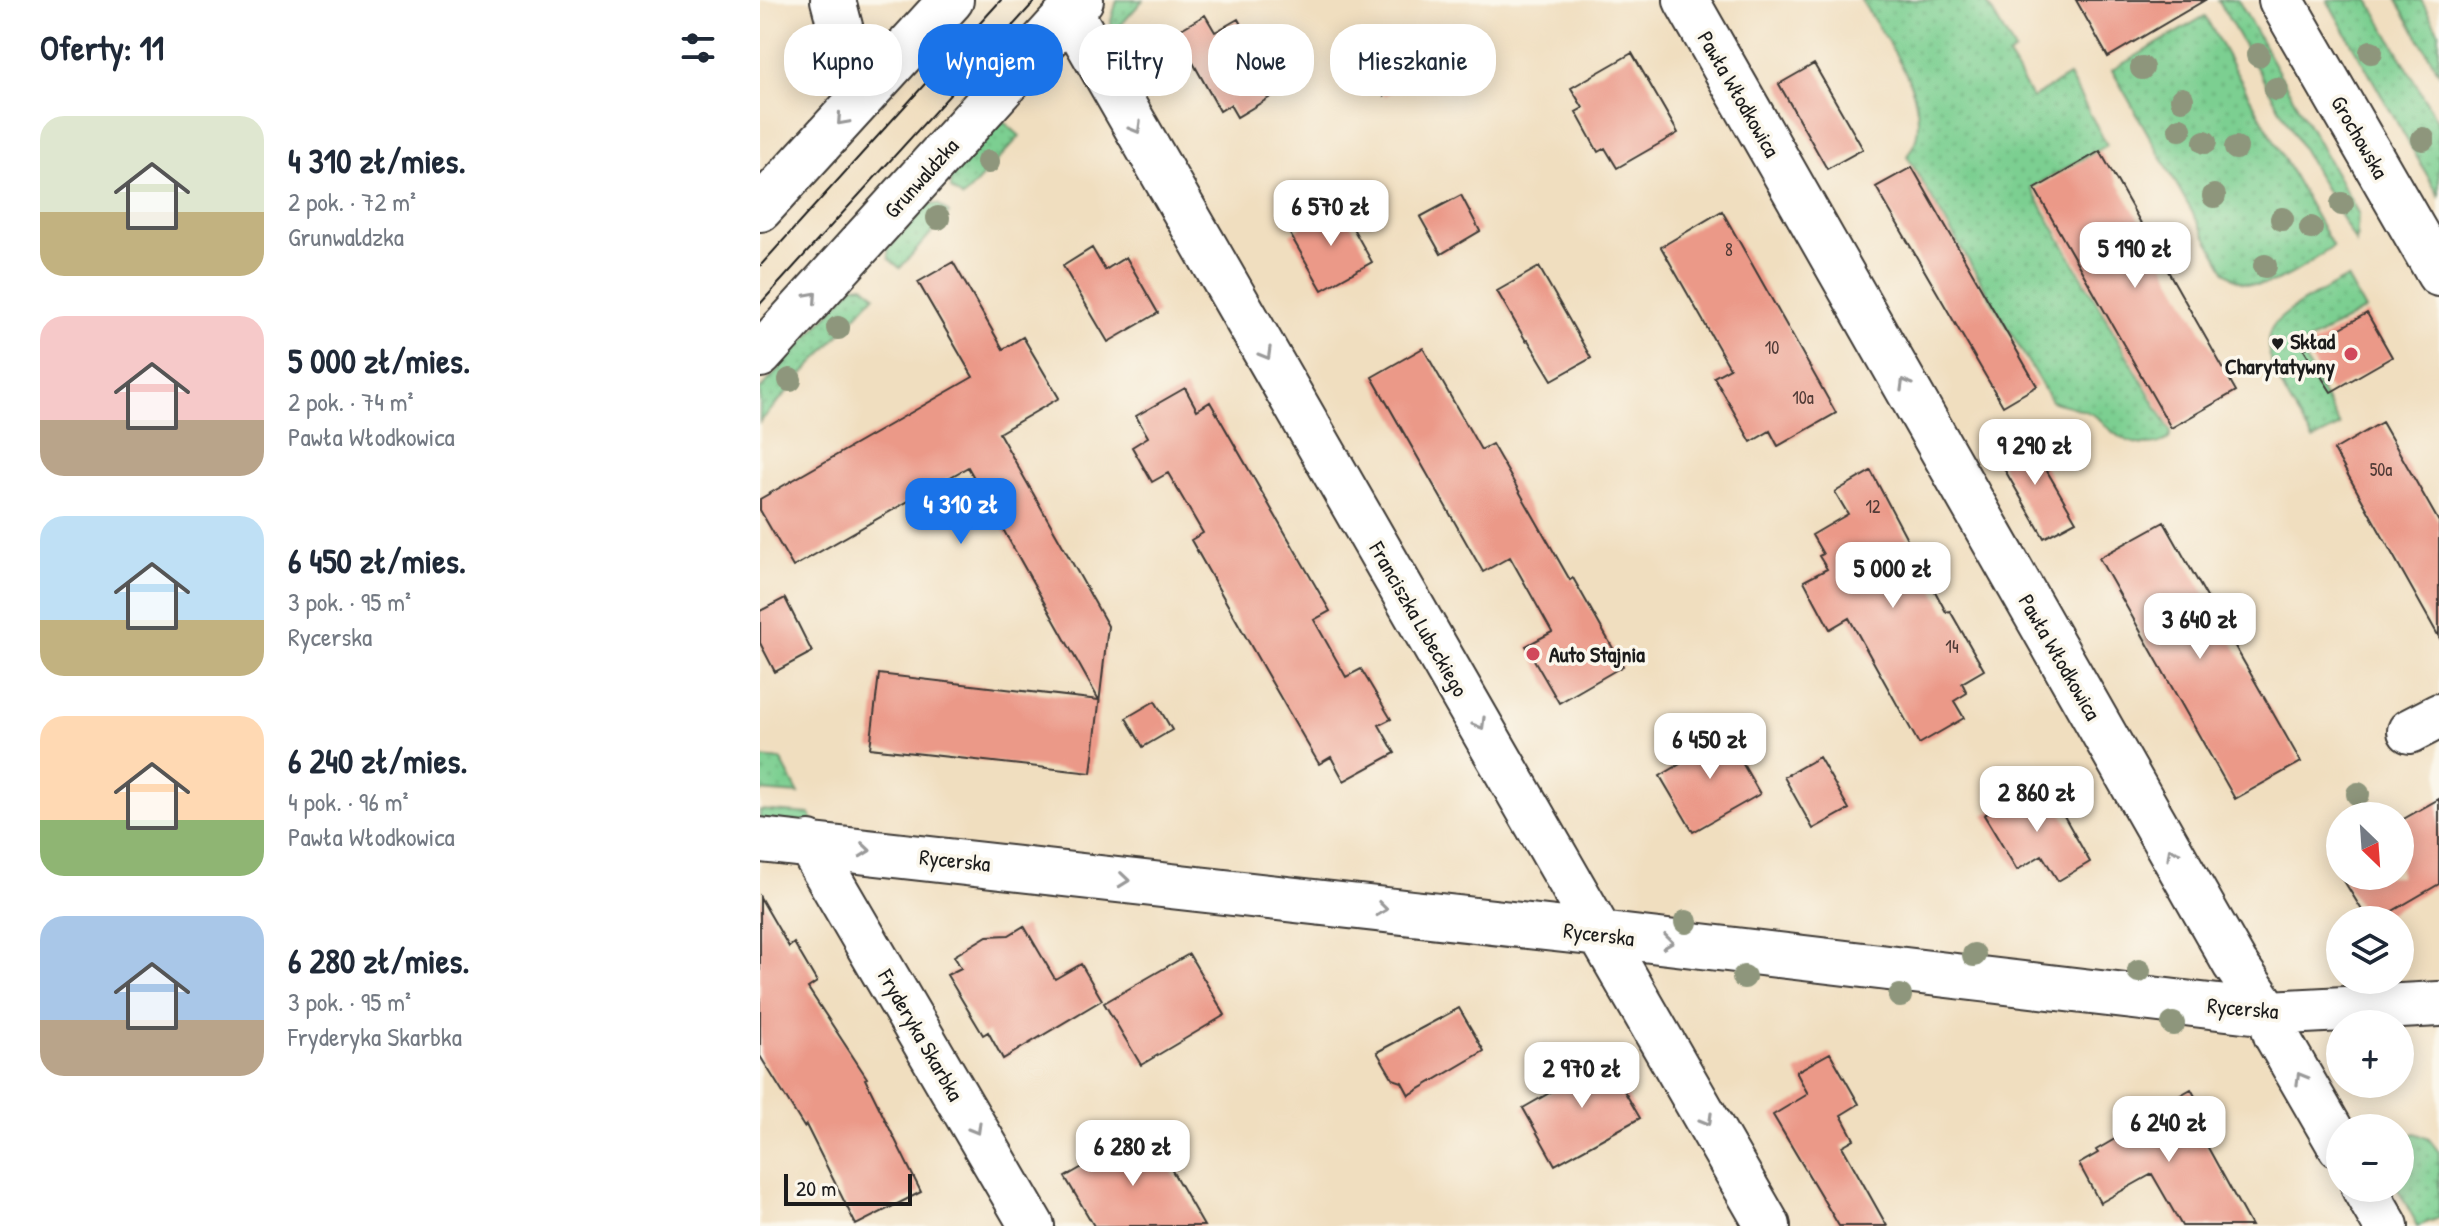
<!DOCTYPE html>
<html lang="pl">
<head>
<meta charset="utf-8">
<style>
  body { margin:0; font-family:"Patrick Hand",sans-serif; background:#f6f6f7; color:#1f2937; height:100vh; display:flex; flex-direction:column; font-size:30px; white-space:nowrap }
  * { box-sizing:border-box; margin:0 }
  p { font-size:26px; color:#747a83 }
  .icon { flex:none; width:44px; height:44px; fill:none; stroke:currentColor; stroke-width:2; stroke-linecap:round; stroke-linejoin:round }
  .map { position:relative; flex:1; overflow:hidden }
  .sheet { display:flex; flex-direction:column; background:#fff; width:760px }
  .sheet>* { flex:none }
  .hud { position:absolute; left:24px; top:24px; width:760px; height:72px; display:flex; gap:16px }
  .needle { width:52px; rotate:155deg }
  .tools { position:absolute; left:1566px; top:802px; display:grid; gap:16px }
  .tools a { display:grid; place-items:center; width:88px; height:88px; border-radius:50%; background:#fff; box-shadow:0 4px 20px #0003; font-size:40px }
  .scale { position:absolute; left:24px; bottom:20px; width:128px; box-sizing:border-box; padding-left:8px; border:4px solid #1c1c1c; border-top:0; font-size:22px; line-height:28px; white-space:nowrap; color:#1c1c1c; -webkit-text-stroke:6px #fbf7ec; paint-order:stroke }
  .price { position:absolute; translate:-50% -68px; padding:0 18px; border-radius:16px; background:#fff; color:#222; font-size:26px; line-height:52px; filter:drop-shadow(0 2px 4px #0008) }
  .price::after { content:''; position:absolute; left:50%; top:48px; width:24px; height:18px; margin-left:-12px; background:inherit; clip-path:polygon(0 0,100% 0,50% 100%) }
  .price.selected { background:#1a73e8; color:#fff }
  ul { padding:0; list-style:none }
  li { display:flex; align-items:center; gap:24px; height:200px; padding:0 40px }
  li span { display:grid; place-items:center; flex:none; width:224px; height:160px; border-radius:24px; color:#555 }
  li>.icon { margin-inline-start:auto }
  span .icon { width:96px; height:96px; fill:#fffc; stroke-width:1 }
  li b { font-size:34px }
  h2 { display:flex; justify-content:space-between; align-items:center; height:96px; padding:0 40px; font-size:34px }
  .chip { padding:0 28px; border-radius:32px; background:#fff; box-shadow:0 4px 20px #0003; font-size:28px; line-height:72px }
  .chip.selected { background:#1a73e8; color:#fff }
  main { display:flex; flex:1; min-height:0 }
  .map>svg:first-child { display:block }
</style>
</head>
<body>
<main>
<section class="sheet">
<h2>Oferty: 11<svg class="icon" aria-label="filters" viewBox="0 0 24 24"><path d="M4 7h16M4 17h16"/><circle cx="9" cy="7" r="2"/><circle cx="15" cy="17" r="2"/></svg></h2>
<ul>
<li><span style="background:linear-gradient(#dfe7d0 60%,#c2b280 0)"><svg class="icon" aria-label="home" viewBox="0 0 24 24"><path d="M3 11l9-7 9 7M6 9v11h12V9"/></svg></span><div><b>4 310 zł/mies.</b><p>2 pok. · 72 m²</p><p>Grunwaldzka</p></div></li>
<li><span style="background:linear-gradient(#f6c9c9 65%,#b9a48a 0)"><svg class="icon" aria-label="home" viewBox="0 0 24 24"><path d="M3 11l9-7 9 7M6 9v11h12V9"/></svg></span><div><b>5 000 zł/mies.</b><p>2 pok. · 74 m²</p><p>Pawła Włodkowica</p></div></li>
<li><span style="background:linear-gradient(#bfe0f5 65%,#c2b280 0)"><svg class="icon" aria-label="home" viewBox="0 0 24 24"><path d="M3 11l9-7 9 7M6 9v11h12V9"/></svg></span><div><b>6 450 zł/mies.</b><p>3 pok. · 95 m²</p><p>Rycerska</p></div></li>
<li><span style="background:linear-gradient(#ffd9b3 65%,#8fb573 0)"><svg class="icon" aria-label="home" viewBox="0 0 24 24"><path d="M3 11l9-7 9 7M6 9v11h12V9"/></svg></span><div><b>6 240 zł/mies.</b><p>4 pok. · 96 m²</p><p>Pawła Włodkowica</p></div></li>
<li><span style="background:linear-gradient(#a9c7e8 65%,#b9a48a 0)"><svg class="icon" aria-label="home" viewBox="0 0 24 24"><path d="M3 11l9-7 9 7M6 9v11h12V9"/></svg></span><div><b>6 280 zł/mies.</b><p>3 pok. · 95 m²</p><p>Fryderyka Skarbka</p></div></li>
</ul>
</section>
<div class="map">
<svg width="1679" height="1226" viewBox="0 0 1679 1226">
  <defs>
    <pattern id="grass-dots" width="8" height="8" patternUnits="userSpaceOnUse" patternTransform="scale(2)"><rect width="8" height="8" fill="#7ccf91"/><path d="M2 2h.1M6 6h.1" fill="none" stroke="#6bb17c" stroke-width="1.8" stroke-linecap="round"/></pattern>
  </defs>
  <rect width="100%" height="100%" fill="#fbf7ec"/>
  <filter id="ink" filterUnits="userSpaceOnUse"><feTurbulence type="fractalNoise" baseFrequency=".0125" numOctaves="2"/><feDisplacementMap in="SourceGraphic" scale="16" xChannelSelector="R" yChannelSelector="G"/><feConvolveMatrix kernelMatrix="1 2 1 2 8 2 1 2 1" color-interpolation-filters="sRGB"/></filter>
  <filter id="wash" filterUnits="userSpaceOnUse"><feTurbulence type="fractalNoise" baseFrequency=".006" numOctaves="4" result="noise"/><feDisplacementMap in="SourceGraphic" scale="32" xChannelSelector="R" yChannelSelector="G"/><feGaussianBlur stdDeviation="1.8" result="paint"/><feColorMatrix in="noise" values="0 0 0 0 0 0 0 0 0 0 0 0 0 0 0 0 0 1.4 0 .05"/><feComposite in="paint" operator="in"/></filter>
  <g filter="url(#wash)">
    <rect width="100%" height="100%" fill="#f0debf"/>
    <path fill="url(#grass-dots)" stroke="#4c7656" stroke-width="2" d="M357,0h26l-30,34 -2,-13z
      M1101,0h124l30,51 -7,5 24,42 37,-22 38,69 -76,43 140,244 -2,7c-21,12 -44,5 -62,-12 -3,-3 -5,-7 -9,-9 -11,-9 -33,-12 -47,-17l-144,-245c3,-5 8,-12 9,-17 12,-49 -31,-100 -55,-139z
      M1458,0h20l120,213 -2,30z
      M1567,0h42l70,124v72z
      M1637,0h24l18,32v41z
      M1445,16l128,231c-32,20 -72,58 -107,25l-114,-202z
      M243,121l17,15 -57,62 -12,-9v-11z
      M178,204l11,9 -49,55 -11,-9 -1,-10 39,-44z
      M1587,278l18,32 -67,37 42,79 -27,14c-14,-25 -60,-87 -40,-114 15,-19 52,-35 74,-48z
      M104,285l11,10 -115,127v-32l94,-104z
      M0,758l21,2 18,34 -39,-3z
      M0,810l49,4 6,10 -55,-4z
      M1655,1133l14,6 10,13v66l-21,8 -21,-38h3v-48z"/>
    <g id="blocks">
      <path fill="#eb9988" d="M1316,0h129l-97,57z
        M445,15l10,17 23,-13 41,73 -42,25 -7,-12 -10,6 -44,-79z
        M648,36l20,35 -44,25 -20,-35z
        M872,53l46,80 -61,35 -12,-20 -7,4 -22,-40 7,-4 -12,-20z
        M1054,64l49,85 -36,20 -48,-85z
        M1340,151l136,240 -65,37 -136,-239z
        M1152,167l125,219 -34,20 -127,-219z
        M701,195l19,36 -39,23 -21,-37z
        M580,205l32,57 -50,28 -32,-56z
        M962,211l114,202 -58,33 -8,-15 -19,11 -37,-65 16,-9 -69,-121z
        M332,248l13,22 21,-13 32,56 -50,29 -45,-76z
        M193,262l50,87 20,-12 36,61 -60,35 109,193 -17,147 -221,-25 9,-74 220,26 -131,-233 -175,100 -33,-57v-11l213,-122 -55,-95z
        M779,267l52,91 -39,22 -24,-40 -2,1 -29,-50z
        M1607,313l25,44 -61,35 -27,-43z
        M663,348l58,102 11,-6 78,136 3,-2 50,88 -64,37 -33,-57 26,-14 -42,-75 -27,15 -111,-195z
        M425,388l12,22 13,-8 120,209 -16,9 32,57 15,-8 30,50 -12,6 16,28 -51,28 -13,-24 -12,7 -55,-95 -73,-129 12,-7 -35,-60 -16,9 -20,-35 16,-10 -12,-21z
        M1622,422l57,100v115l-105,-187z
        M1266,435l50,86 -32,17 -49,-85z
        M1111,471l75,141 4,-1 34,59 -22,13 5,10 -13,8 10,17 -45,26 -70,-126 -19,11 -26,-48 23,-12 -8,-13 4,-2 -11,-19 36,-21 -13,-22z
        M1404,522l137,240 -66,37 -136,-241z
        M25,598l27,54 -37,20 -15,-29v-32z
        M395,701l17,29 -29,17 -17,-29z
        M958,729l10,9 32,56 -67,38 -33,-56 37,-22 -9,-13z
        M1059,757l30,52 -36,20 -29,-52z
        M1276,784l16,27 7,-4 31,55 -32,19 -16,-26 -25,15 -33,-55z
        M1679,799v85l-62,36h-9l-27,-44h59v-55z
        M0,897l29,50 5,-4 23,39 -9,6 59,90 -2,1 56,113 -65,33 -50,-100 -2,2 -44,-71z
        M264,926l31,53 26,-15 21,36 -99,59 -15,-27 -5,3 -36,-60 14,-7 -7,-12 33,-20 22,-1z
        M429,954l36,61 -84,50 -37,-62z
        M699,1008l25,43 -75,44 -7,-13 -9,-3 -16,-27z
        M836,1053l13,12 31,53 -85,47 -32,-57 54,-31 -6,-11z
        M1070,1053l29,51 -18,11 13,24 -12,7 45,80h-48l-66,-111 35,-21 -12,-22z
        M1431,1089l27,49 -12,6 45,82h-69l-30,-52 -52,29 -21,-39 19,-11 -2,-3 24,-14 -3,-5z
        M388,1129l56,97h-110l-29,-49z"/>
    </g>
  </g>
  <g filter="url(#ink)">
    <use href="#blocks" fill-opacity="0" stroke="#3c3934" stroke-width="2"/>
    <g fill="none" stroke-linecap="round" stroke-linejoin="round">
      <defs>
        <path id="minor" d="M73,0l10,38 10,16 25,26
          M926,0l549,964 34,49 7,22 64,111
          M1521,0l158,274
          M310,12l698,1214
          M0,209l191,-209
          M0,355l321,-355
          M1650,731l29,-15
          M0,840l840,94 669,79 170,-9
          M49,844l223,382
          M1604,1188l22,38"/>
      </defs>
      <use href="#minor" stroke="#3c3934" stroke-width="48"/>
      <use href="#minor" stroke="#fff" stroke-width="44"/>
      <path stroke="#1c1c1c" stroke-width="2" d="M0,266l241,-266
        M0,304l276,-304"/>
    </g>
    <g fill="#8e967c">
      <circle cx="1611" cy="52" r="12"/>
      <circle cx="1498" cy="55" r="12"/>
      <circle cx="1382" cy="68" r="12"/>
      <circle cx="1516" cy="89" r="12"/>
      <circle cx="1422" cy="99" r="12"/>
      <circle cx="1420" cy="129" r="12"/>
      <circle cx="1663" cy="139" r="12"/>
      <circle cx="1445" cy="142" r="12"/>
      <circle cx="1476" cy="148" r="12"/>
      <circle cx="228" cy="162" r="12"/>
      <circle cx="1454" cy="196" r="12"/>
      <circle cx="1582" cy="204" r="12"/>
      <circle cx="178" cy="218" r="12"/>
      <circle cx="1522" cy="219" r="12"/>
      <circle cx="1551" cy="228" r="12"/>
      <circle cx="1505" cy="266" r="12"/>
      <circle cx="78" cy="328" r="12"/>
      <circle cx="30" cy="380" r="12"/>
      <circle cx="1598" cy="794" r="12"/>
      <circle cx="926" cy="922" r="12"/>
      <circle cx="1214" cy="955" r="12"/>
      <circle cx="1379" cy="971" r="12"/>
      <circle cx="984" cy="977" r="12"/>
      <circle cx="1140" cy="996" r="12"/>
      <circle cx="1413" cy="1024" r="12"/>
    </g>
    <defs><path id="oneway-chevron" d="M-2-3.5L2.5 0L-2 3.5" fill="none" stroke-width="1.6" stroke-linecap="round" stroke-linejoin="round" transform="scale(2)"/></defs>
    <g stroke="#999">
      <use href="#oneway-chevron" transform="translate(82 120) rotate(132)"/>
      <use href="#oneway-chevron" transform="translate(376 128) rotate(60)"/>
      <use href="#oneway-chevron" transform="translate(52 297) rotate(-48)"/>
      <use href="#oneway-chevron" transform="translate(506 354) rotate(60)"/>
      <use href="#oneway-chevron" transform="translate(1145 384) rotate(-120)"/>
      <use href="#oneway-chevron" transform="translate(720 724) rotate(60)"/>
      <use href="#oneway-chevron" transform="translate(105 850) rotate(6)"/>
      <use href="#oneway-chevron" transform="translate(1412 853) rotate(-120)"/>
      <use href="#oneway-chevron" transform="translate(364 880) rotate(6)"/>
      <use href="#oneway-chevron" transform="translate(622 909) rotate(7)"/>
      <use href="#oneway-chevron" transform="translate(908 942) rotate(7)"/>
      <use href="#oneway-chevron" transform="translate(1541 1078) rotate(-120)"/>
      <use href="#oneway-chevron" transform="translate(947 1120) rotate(60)"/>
      <use href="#oneway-chevron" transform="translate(216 1129) rotate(60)"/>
    </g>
  </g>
  <g fill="#d1495b" stroke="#fbf7ec" stroke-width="3">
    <circle cx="1591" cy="354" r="8"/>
    <circle cx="773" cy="654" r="8"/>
  </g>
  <g text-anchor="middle" stroke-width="7" stroke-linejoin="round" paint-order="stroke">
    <g font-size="18" fill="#503b37">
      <text x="969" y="256">8</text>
      <text x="1012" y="354">10</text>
      <text x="1043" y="404">10a</text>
      <text x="1621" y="476">50a</text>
      <text x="1113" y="513">12</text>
      <text x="1192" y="653">14</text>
    </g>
    <g font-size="22" fill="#1c1c1c" stroke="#fbf7ec">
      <text transform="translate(979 94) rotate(60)" y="8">Pawła Włodkowica</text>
      <text transform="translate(1600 137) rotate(60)" y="8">Grochowska</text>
      <text transform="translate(161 178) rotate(-48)" y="8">Grunwaldzka</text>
      <text transform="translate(659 619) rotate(60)" y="8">Franciszka Lubeckiego</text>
      <text transform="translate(1300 657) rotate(60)" y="8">Pawła Włodkowica</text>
      <text transform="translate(195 860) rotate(6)" y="8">Rycerska</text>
      <text transform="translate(839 934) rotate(7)" y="8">Rycerska</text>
      <text transform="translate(1483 1008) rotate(5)" y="8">Rycerska</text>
      <text transform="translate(161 1035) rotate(60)" y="8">Fryderyka Skarbka</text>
    </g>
    <g font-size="22" font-weight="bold" fill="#1c1c1c" stroke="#fbf7ec" text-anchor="end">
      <text x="1575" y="349">♥ Skład<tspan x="1575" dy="25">Charytatywny</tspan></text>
      <text x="789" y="662" text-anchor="start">Auto Stajnia</text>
    </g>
  </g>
</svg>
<div class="tools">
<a><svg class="needle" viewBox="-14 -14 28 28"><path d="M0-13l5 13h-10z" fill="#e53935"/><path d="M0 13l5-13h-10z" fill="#747a83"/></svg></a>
<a><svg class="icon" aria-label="layers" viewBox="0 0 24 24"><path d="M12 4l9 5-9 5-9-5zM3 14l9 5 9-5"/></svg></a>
<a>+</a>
<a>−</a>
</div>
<div class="scale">20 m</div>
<b class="price" style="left:571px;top:248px">6 570 zł</b>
<b class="price" style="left:1375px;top:290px">5 190 zł</b>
<b class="price" style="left:1275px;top:487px">9 290 zł</b>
<b class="price selected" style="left:201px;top:546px">4 310 zł</b>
<b class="price" style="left:1133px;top:610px">5 000 zł</b>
<b class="price" style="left:1440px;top:661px">3 640 zł</b>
<b class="price" style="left:950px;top:781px">6 450 zł</b>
<b class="price" style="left:1277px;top:834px">2 860 zł</b>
<b class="price" style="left:822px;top:1110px">2 970 zł</b>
<b class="price" style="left:1409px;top:1164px">6 240 zł</b>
<b class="price" style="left:373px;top:1188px">6 280 zł</b>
<div class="hud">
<a class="chip">Kupno</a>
<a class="chip selected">Wynajem</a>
<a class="chip">Filtry</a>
<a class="chip">Nowe</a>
<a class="chip">Mieszkanie</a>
</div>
</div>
</main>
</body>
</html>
